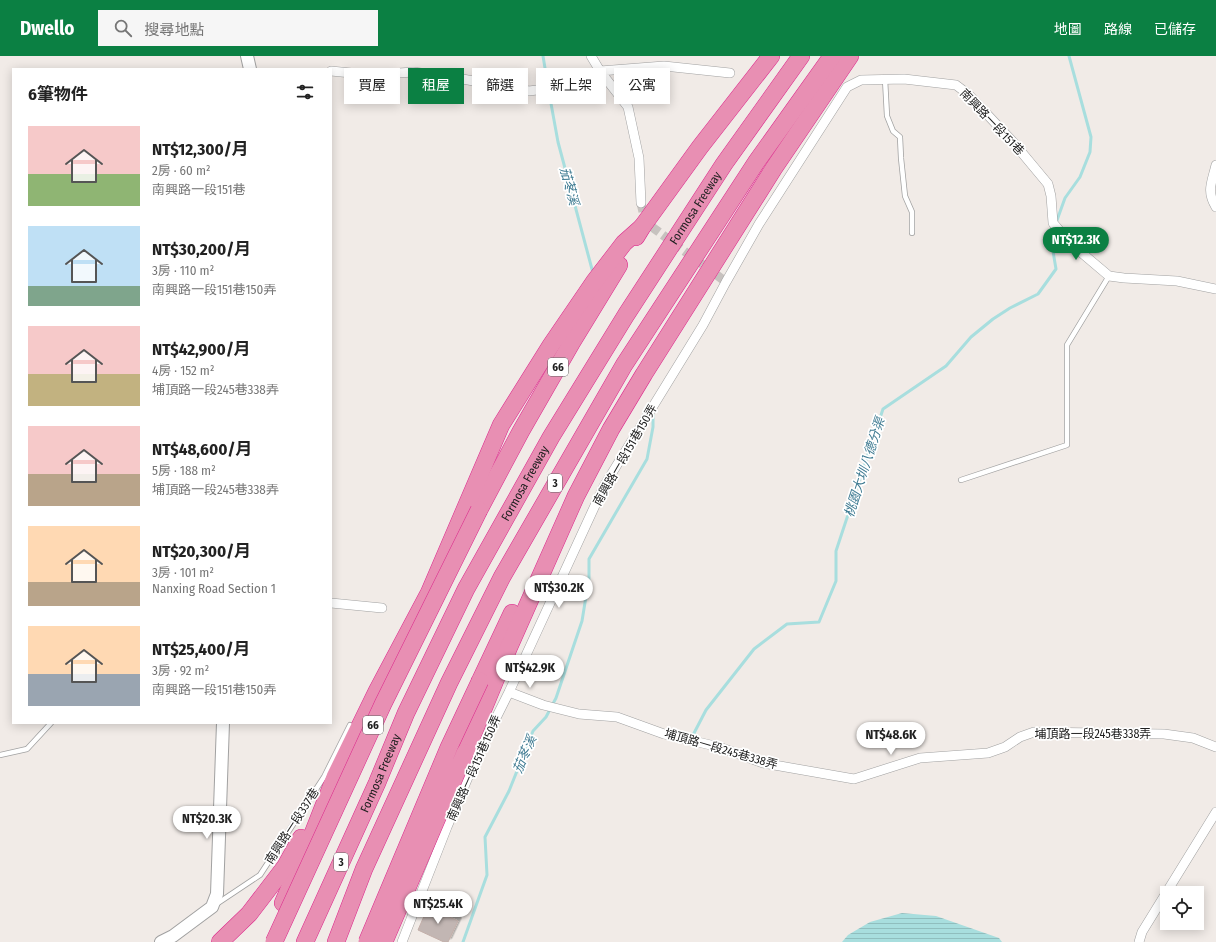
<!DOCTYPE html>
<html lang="zh-TW">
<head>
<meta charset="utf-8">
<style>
  body { margin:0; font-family:"Fira Sans Condensed","Noto Sans TC",sans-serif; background:#f6f6f6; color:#222; height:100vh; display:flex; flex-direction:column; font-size:15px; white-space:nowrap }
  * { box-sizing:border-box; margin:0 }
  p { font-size:13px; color:#767676 }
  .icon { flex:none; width:22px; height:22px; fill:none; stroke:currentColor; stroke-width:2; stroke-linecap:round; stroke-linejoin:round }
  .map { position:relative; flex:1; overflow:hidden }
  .details { position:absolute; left:12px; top:12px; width:320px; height:656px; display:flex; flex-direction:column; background:#fff; border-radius:0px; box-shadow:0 2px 10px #0003 }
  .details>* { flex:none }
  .top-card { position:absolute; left:344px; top:12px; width:380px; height:36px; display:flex; gap:8px }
  .buttons { position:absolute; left:1160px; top:830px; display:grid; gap:8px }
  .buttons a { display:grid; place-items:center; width:44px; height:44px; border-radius:0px; background:#fff; box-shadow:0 2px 10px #0003; font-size:20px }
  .price { position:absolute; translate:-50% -34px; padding:0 9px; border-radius:14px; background:#fff; color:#222; font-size:13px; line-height:26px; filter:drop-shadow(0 1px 2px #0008) }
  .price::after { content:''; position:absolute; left:50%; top:24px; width:12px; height:9px; margin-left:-6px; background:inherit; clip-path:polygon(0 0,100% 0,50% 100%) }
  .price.current { background:#0b8043; color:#fff }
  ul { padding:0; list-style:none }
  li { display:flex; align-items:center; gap:12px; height:100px; padding:0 16px }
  li span { display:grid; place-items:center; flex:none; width:112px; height:80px; border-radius:0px; color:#555 }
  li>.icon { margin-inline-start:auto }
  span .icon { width:48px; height:48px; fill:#fffc; stroke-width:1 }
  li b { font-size:17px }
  h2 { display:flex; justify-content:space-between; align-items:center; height:48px; padding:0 16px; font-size:17px }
  .pill { padding:0 14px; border-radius:0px; background:#fff; box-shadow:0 2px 10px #0003; font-size:14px; line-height:36px }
  .pill.current { background:#0b8043; color:#fff }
  header { display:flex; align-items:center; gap:24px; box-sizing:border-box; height:56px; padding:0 20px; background:#0b8043; color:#fff }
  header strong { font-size:19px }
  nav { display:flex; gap:22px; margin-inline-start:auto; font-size:14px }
  .search { width:280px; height:36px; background:#f6f6f6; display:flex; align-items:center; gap:10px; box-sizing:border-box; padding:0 14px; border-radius:0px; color:#767676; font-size:15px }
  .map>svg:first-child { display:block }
</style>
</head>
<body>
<header>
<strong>Dwello</strong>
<div class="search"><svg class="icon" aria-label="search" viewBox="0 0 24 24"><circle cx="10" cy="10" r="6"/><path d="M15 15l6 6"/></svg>搜尋地點</div>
<nav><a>地圖</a><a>路線</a><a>已儲存</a></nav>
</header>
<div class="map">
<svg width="1216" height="886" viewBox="0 0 1216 886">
  <defs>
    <pattern id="water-rules" width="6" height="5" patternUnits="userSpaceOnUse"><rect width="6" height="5" fill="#a8dede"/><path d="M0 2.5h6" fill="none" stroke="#90bebe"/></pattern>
    <filter id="shadow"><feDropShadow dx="3.5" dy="-3.5" stdDeviation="0" flood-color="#0004"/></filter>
  </defs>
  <rect width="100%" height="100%" fill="#f1ebe7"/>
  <path fill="url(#water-rules)" d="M902,857l34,3 63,22 3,4h-160l6,-7 22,-13z"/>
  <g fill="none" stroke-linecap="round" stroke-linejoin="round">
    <path stroke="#a8dede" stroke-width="3" d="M543,0l4,24
      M550,42l8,44 35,131
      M1056,167l9,-25 15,-21 10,-25 1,-15 -22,-81
      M692,681l14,-27 48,-61 33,-25 32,-2 17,-41v-30l47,-142 63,-43 25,-29 22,-18 17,-11 28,-14 18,-25c-2,-13 -6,-28 -2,-41
      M463,886l24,-67 -2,-38 24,-46 24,-60 13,-14 10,-19 26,-77 7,-43v-19l58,-100 6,-32v-12"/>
  </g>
  <path fill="#c2b6b3" stroke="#c3afa9" filter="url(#shadow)" d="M428,851l30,14 -10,21h-4l-26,-12z"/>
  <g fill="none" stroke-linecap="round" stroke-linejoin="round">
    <path stroke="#c7c2bf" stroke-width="9" stroke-dasharray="9 4.5" stroke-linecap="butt" d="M641,147l2,9 5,12 78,58"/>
    <defs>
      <path id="service" d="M885,23l2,37 6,15 7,6 1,21 4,38 7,16v21
        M961,424l106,-35v-100l42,-69
        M0,699l27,-6 24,-26
        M215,849l45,-30 64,-98 26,-52"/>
      <path id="minor" d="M591,0l9,15 64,-5 66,7
        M331,15l40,4 42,-3 33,4 83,15 31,-4 40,-16 28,36 11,51 2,45
        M1216,109c-4,17 -10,26 0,42
        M331,547l51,5
        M509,636l34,13 36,9 38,3 47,17 55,13 44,16 91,16 66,-21 68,-5 17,-6 15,-10 14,-5 130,2 29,4 23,9
        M402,886l45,-115 30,-71 32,-64 95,-206 99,-161 23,-43 33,-58 88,-137 14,-7 43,-1 52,6 12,9 45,48 35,42 3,12 2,27 17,20 39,33 15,2 53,3 39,8
        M1139,886l3,-10 74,-120"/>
      <path id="tertiary" d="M247,0l3,13
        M161,886l12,-6 39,-29 5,-13 6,-171"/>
      <g id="motorway">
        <path d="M636,181l6,-10 58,-80 71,-91"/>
        <path d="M479,454l42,-79 51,-89 47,-77"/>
        <path d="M480,625l32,-68"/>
        <path d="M465,697l44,-106 67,-151 35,-67 33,-55 130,-206 76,-112"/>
        <path d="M283,847l30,-70 22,-56 42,-86 52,-98 72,-168 50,-80 43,-63 30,-39 18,-16"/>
        <path d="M220,886l29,-28 36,-47 16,-29"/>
        <path id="s1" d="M305,886l72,-159 29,-70 60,-124 85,-152 75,-122 98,-151 77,-108"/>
        <path d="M336,886l28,-73 85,-186 53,-106 122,-212 133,-204 75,-105"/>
      </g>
    </defs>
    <use href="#service" stroke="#a1a1a1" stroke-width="6"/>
    <use href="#minor" stroke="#a1a1a1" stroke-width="10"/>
    <use href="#tertiary" stroke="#a1a1a1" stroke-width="14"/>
    <use href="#motorway" stroke="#dc278c" stroke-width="18"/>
    <use href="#service" stroke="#fff" stroke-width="4.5"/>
    <use href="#minor" stroke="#fff" stroke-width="9"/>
    <use href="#tertiary" stroke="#fff" stroke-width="12"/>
    <use href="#motorway" stroke="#e88fb3" stroke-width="17"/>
    <defs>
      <path id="motorway-bridge" d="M274,886l109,-238 96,-194
        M367,886l82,-195 31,-66
        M384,886l81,-189"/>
    </defs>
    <use href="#motorway-bridge" stroke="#dc278c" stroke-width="18" stroke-linecap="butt"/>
    <use href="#motorway-bridge" stroke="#e88fb3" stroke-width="17"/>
  </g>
  <g text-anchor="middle" stroke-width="3.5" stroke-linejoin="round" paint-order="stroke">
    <g fill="#fff" stroke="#636363" stroke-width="1">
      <rect x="548" y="302" width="20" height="18" rx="3"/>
      <rect x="548" y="418" width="14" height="18" rx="3"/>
      <rect x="363" y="660" width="20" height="18" rx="3"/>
      <rect x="334" y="797" width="14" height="18" rx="3"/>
    </g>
    <g font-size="11" font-weight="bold" fill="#202020">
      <text x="558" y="315">66</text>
      <text x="555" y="431">3</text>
      <text x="373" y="673">66</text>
      <text x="341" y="810">3</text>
    </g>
    <g font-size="12" fill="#202020" stroke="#fff">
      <text transform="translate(992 66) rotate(46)" y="4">南興路一段151巷</text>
      <text dy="4" stroke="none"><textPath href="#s1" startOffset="833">Formosa Freeway</textPath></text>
      <text transform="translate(625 399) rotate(-60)" y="4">南興路一段151巷150弄</text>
      <text dy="4" stroke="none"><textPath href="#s1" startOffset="509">Formosa Freeway</textPath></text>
      <text x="1093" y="682">埔頂路一段245巷338弄</text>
      <text transform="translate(721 693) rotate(16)" y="4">埔頂路一段245巷338弄</text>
      <text transform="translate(474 712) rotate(-66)" y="4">南興路一段151巷150弄</text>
      <text dy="4" stroke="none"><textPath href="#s1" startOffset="185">Formosa Freeway</textPath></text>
      <text transform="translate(292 770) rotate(-57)" y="4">南興路一段337巷</text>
    </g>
    <g font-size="13" font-style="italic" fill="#3f7b92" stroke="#fff">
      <text transform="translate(570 130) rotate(75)" y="5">茄苳溪</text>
      <text transform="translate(864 411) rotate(-72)" y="5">桃園大圳八德分渠</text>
      <text transform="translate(524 698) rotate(-67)" y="5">茄苳溪</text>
    </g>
  </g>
</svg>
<div class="buttons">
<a><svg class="icon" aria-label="locate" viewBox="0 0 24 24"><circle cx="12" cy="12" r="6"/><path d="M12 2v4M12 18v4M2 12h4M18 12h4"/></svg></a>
</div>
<b class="price current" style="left:1076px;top:205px">NT$12.3K</b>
<b class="price" style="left:559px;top:553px">NT$30.2K</b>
<b class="price" style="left:530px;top:633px">NT$42.9K</b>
<b class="price" style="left:891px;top:700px">NT$48.6K</b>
<b class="price" style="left:207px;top:784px">NT$20.3K</b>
<b class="price" style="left:438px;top:869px">NT$25.4K</b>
<div class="top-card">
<a class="pill">買屋</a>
<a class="pill current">租屋</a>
<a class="pill">篩選</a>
<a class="pill">新上架</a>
<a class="pill">公寓</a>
</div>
<section class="details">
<h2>6筆物件<svg class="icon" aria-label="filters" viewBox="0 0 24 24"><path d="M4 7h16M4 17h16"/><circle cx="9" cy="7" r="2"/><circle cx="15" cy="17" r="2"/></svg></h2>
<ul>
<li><span style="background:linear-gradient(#f6c9c9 60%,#8fb573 0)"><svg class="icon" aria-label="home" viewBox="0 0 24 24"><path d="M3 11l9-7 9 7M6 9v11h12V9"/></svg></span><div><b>NT$12,300/月</b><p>2房 · 60 m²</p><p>南興路一段151巷</p></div></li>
<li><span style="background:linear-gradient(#bfe0f5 75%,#7fa58c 0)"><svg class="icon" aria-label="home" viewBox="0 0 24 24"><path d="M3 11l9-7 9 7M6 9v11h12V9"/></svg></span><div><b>NT$30,200/月</b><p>3房 · 110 m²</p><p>南興路一段151巷150弄</p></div></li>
<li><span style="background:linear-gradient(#f6c9c9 60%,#c2b280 0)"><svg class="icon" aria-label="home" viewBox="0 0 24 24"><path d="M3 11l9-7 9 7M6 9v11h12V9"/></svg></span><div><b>NT$42,900/月</b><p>4房 · 152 m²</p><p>埔頂路一段245巷338弄</p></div></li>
<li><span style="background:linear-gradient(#f6c9c9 60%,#b9a48a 0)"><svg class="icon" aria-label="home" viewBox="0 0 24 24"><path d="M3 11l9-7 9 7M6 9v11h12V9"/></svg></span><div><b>NT$48,600/月</b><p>5房 · 188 m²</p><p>埔頂路一段245巷338弄</p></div></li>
<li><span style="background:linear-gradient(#ffd9b3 70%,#b9a48a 0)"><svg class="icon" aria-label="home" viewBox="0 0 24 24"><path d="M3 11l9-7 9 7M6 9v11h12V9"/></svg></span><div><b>NT$20,300/月</b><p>3房 · 101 m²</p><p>Nanxing Road Section 1</p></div></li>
<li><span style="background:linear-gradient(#ffd9b3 60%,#9aa5b1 0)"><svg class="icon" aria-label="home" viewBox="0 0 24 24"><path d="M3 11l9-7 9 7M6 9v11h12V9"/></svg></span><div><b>NT$25,400/月</b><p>3房 · 92 m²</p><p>南興路一段151巷150弄</p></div></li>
</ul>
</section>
</div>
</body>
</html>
